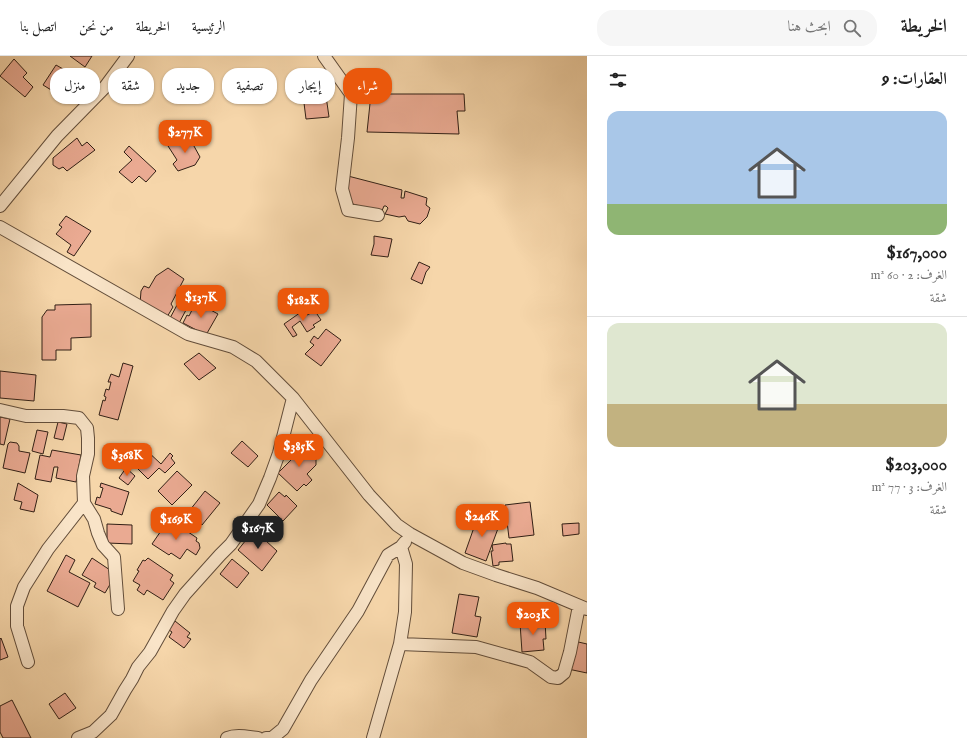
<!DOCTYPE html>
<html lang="ar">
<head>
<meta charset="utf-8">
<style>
  body { margin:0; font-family:"IM FELL English",Amiri,serif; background:#f6f6f6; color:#222; direction:rtl; height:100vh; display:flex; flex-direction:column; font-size:15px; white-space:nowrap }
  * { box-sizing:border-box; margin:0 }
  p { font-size:13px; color:#767676 }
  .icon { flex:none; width:22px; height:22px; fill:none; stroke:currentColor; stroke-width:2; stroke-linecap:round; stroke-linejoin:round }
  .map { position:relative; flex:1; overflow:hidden; direction:ltr }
  .drawer { display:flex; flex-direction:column; background:#fff; width:380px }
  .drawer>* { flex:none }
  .top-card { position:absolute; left:12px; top:12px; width:380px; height:36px; direction:rtl; display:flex; gap:8px }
  .price { position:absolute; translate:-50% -34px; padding:0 9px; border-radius:8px; background:#ea580c; color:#fff; font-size:13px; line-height:26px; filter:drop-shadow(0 1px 2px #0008) }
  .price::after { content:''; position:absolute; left:50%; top:24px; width:12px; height:9px; margin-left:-6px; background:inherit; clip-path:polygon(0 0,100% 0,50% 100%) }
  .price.current { background:#222; color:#fff }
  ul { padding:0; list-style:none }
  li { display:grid; align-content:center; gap:8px; height:212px; padding:0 20px }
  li+li { border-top:1px solid #e0e0e0 }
  li span { display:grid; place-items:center; height:124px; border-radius:12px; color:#555 }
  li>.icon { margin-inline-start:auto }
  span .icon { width:72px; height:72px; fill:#fffc; stroke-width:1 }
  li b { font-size:17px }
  h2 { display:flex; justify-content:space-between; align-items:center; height:48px; padding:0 20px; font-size:17px }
  .tag { padding:0 14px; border-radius:16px; background:#fff; box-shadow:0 1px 3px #0004; font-size:14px; line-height:36px }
  .tag.current { background:#ea580c; color:#fff }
  header { display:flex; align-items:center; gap:24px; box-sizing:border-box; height:56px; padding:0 20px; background:#fff; border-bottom:1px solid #e0e0e0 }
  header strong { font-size:19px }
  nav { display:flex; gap:22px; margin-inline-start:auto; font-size:14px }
  .search { width:280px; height:36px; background:#f6f6f6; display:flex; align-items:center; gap:10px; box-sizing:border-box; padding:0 14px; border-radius:16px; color:#767676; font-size:15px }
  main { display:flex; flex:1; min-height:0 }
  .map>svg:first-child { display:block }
</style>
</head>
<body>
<header>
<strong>الخريطة</strong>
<div class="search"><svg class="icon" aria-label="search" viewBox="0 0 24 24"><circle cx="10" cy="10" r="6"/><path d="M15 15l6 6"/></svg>ابحث هنا</div>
<nav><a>الرئيسية</a><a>الخريطة</a><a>من نحن</a><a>اتصل بنا</a></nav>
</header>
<main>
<section class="drawer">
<h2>العقارات: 9<svg class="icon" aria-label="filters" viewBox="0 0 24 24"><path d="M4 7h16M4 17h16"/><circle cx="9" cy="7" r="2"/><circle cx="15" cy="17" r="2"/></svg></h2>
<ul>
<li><span style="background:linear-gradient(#a9c7e8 75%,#8fb573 0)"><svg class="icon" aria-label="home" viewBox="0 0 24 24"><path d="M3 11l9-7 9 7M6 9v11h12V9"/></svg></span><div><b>$167,000</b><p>الغرف: 2 · 60 m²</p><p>شقة</p></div></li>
<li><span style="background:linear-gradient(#dfe7d0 65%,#c2b280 0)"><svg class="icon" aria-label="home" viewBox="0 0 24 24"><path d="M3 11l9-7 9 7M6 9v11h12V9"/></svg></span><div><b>$203,000</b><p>الغرف: 3 · 77 m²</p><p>شقة</p></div></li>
</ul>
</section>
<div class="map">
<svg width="587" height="682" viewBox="0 0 587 682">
  <rect width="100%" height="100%" fill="#f6d6aa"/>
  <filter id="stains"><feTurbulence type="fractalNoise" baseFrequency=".005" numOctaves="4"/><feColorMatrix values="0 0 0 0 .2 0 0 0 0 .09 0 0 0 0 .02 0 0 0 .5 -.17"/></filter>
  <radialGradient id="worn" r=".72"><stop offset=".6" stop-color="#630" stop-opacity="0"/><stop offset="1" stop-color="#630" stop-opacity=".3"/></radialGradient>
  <path fill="#eaaa92" stroke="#311f15" d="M70,0h22l-7,11z
    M14,3l13,14 -4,4 10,10 -8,10 -25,-21z
    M56,9l23,13v7l-6,4 -7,10 -23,-14z
    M371,38h93l1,17h-8l2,23 -92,-2z
    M326,40l3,21 -23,2 -2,-16h9v-6z
    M189,81l11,20 -5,8 -17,6 -5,-7 4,-4 -9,-14z
    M77,82l5,8 5,-4 8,8 -28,21 -4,-4 -4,2 -6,-4v-7z
    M129,90l27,25 -10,11 -7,-6 -7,7 -13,-11 13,-12 -8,-8z
    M348,120l54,14 -1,8h3l1,-7 22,7 -1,7 4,3 -3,9 -7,7 -12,-3 -3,-5 -6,1 -14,-3 3,-6 -2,-2h-2l-3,7 -34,-11z
    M66,160l25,15 -17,25 -7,-4 4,-7 -15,-11 6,-7 -3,-2z
    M374,180l18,3 -4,18 -17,-2 3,-11z
    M419,206l11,5 -4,5 -4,12 -11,-5z
    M168,212l16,11 -13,25 2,3 -6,10 -27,-13 1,-13 3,-5 5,2 7,-12z
    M196,246l22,12 -12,21 -23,-12 4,-8 2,1z
    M91,248v33l-20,1v12h-15v10h-14v-43l5,-7h8v-5z
    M177,249l9,5 -8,15 -9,-5z
    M304,254l3,5 8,-4 6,9 -8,5 2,2 -8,5 -7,-11 -8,6 5,8 -4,2 -9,-13z
    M326,273l15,11 -20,26 -16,-12 9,-9 -4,-3 4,-6 4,3z
    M199,297l17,15 -17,12 -15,-16z
    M123,307l10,3 -15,54 -19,-5 4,-15 2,1 1,-4 -2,-1 2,-7 3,1 2,-8h-3l3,-8 8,3z
    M0,315l36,4 -2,26 -34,-3z
    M0,361l10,2 -6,26 -4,-1z
    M58,366l9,2 -4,16 -9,-2z
    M37,374l11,2 -5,22 -11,-3z
    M242,385l16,15 -10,11 -17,-14z
    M10,386l7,1 2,3v5l11,2 -5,20 -22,-5 5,-24z
    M300,388l16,15v6l-9,9 5,6 -6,6 -2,-2 -7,7 -19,-18 16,-16 -3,-3z
    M145,393l16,15 9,-11 3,3 -2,2 4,5 -10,10 -6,-5 -11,11 -16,-16z
    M52,394l29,5 -5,27 -20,-4 2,-11h-4l-3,15 -16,-3 5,-24 10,2z
    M126,412l9,8 -7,9 -9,-7z
    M177,415l15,14 -20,20 -14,-14z
    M18,427l20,12 -4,17 -14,-3 2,-7 -8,-2z
    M101,427l28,9 -7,23 -11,-4v-2l-16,-5 2,-7 3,1 3,-10 -3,-1z
    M205,435l15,12 -18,22 -9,-7 3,-3 -6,-5z
    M279,436l6,5 1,-2 11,11 -14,15 -16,-16z
    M530,446l4,33 -25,3 -4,-33z
    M478,460l22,7 -14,38 -21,-8z
    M172,465l25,17 -1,3 3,2 1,5 -4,7 -9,-6 -7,10 -9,-6 -2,2 -17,-11 13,-19 3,2z
    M579,467v11l-16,2 -1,-12z
    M107,468l25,1v19l-25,-1z
    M254,474l23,21 -15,20 -24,-21z
    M506,487v1h5l2,17 -14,1v3l-6,1 -2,-15h2l-1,-6z
    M66,499l9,5 -6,12 21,11 -12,24 -31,-16z
    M92,502l24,16 -11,19 -11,-6 2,-4 -14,-8z
    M148,502l25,17 -3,5 4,3 -11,17 -16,-10 -3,5 -7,-5 3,-5 -7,-4 6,-10 -2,-1 6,-10 2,1z
    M232,503l17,14 -12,15 -17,-14z
    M459,538l20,3 -4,19 6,1 -4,20 -25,-4z
    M175,565l15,12 -3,4 4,2 -7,9 -15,-11 3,-5 -3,-2z
    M545,565l1,18h-3l1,11 -22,2 -2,-29z
    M1,582l7,19 -8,3v-21z
    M574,585l13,3v29l-19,-4z
    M65,637l11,15 -17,11 -10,-15z
    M12,644l19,38h-28l-3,-6v-26z"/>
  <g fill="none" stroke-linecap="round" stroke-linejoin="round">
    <defs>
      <path id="minor" d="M324,0l27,38 -3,44 -6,51 6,21 30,5
        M0,150l57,-70 48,-49 23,-31
        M0,171l188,107 45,13 23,14 37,37 76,97 28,30 13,9 53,29 33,12 41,13 50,21
        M0,354l26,6h37l16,2 8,10 1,10v16l-5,22 1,27 -36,46 -24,38 -7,19v20l11,36
        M84,447l10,16 4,14 5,12 11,12 4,52
        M400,588l76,3 54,15 21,15 7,1 6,-5 6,-21 9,-46
        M78,682l15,-6 18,-17 14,-25 7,-11 6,-12 12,-15 23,-41 12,-17 35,-39 11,-11 28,-40 11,-26 9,-25 14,-55
        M227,682c10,-4 21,-1 31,0
        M266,682h6l11,-9 28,-49 47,-69 30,-56 13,-8
        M373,682l27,-94 5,-32 1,-48 -5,-17 4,-5"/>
    </defs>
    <use href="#minor" stroke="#624d3a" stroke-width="14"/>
    <use href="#minor" stroke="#f9e4c8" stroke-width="12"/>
  </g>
  <rect width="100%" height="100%" filter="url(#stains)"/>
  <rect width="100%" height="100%" fill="url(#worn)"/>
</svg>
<b class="price" style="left:185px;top:98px">$277K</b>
<b class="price" style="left:201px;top:263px">$137K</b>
<b class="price" style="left:303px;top:266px">$182K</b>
<b class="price" style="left:299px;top:412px">$385K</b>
<b class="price" style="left:127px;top:421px">$368K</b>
<b class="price" style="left:482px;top:482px">$246K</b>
<b class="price" style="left:176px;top:485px">$169K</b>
<b class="price current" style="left:258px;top:494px">$167K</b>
<b class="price" style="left:533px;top:580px">$203K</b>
<div class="top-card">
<a class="tag current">شراء</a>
<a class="tag">إيجار</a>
<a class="tag">تصفية</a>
<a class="tag">جديد</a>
<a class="tag">شقة</a>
<a class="tag">منزل</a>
</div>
</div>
</main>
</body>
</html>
